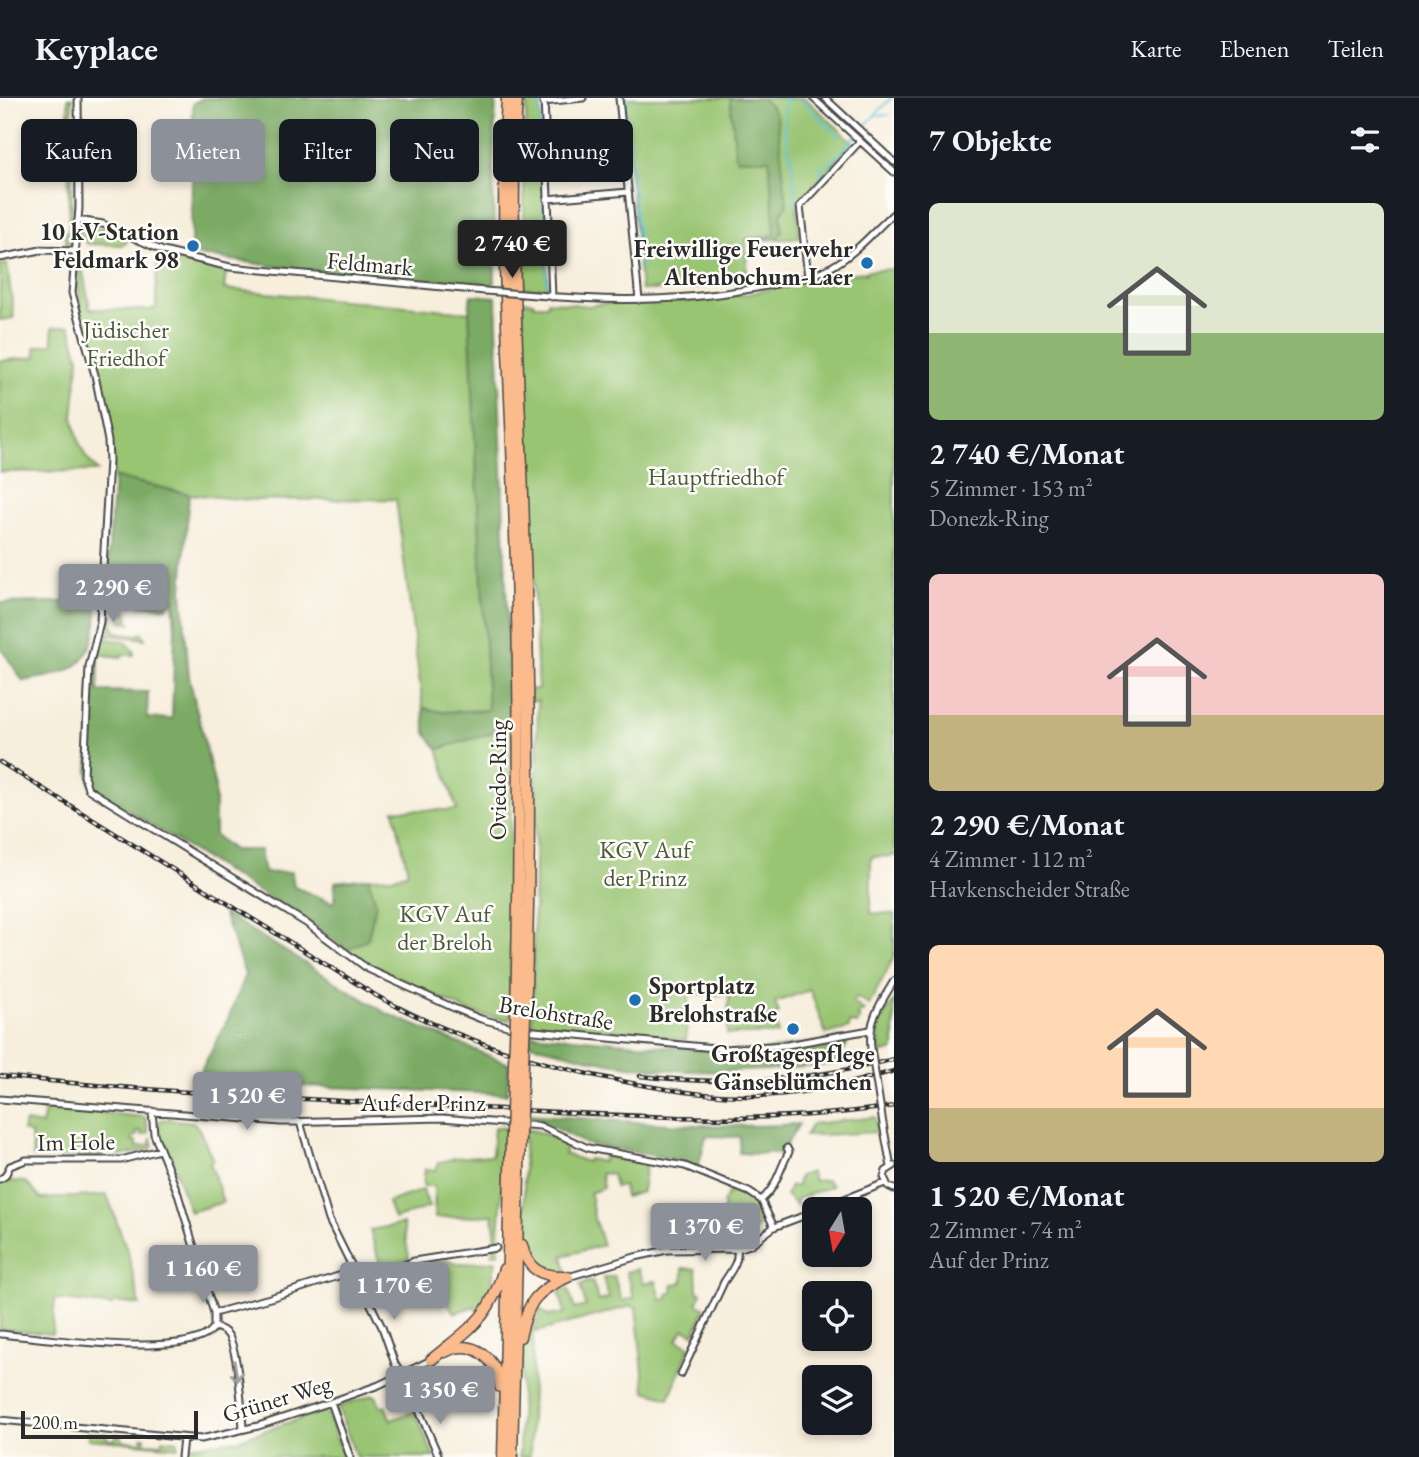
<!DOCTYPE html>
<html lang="de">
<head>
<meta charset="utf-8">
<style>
  body { margin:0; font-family:"EB Garamond",serif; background:#242831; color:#f1f3f6; height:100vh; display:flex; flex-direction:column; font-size:26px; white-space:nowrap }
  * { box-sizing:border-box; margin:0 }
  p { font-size:23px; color:#9ea1a6 }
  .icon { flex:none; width:38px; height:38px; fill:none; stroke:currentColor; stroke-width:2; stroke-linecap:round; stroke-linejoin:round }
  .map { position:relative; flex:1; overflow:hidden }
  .details { display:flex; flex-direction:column; background:#171b24; width:525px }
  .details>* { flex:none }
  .banner { position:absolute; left:21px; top:21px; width:665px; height:63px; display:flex; gap:14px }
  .needle { width:46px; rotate:191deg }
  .fabs { position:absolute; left:802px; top:1099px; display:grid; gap:14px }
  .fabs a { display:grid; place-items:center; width:70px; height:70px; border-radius:10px; background:#171b24; box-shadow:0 4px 10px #0003; font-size:35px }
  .scale { position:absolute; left:21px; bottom:18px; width:177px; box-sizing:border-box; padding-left:7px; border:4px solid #2b2b2b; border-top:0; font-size:19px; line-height:24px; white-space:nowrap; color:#2b2b2b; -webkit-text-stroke:5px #fdfcf7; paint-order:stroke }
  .price { position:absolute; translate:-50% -60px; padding:0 16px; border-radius:7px; background:#8c9099; color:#fff; font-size:23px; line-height:46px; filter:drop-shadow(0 2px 4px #0008) }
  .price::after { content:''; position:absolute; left:50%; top:42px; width:21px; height:16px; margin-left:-10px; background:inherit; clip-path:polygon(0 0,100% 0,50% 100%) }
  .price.active { background:#222; color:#fff }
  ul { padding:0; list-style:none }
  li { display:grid; align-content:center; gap:14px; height:371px; padding:0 35px }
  li span { display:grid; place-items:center; height:217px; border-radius:10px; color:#555 }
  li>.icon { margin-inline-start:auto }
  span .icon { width:126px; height:126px; fill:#fffc; stroke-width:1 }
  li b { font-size:30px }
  h2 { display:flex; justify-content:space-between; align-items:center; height:84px; padding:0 35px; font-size:30px }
  .chip { padding:0 24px; border-radius:10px; background:#171b24; box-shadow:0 4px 10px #0003; font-size:24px; line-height:63px }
  .chip.active { background:#8c9099; color:#fff }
  header { display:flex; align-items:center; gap:42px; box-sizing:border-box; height:98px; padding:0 35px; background:#171b24; border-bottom:2px solid #363941 }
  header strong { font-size:33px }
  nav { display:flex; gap:38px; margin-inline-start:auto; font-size:24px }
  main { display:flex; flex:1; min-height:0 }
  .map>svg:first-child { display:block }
</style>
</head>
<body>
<header>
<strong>Keyplace</strong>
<nav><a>Karte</a><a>Ebenen</a><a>Teilen</a></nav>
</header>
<main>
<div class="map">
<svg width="894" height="1359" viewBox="0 0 894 1359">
  <rect width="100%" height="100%" fill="#fdfcf7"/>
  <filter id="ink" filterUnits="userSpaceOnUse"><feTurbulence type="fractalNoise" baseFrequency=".0143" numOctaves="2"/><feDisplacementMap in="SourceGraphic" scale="14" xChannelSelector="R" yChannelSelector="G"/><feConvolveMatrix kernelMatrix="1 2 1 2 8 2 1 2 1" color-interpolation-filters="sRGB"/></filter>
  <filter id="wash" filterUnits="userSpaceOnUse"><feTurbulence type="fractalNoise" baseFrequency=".00686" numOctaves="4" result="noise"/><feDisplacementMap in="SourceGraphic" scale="28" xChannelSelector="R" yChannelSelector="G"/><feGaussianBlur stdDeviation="1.57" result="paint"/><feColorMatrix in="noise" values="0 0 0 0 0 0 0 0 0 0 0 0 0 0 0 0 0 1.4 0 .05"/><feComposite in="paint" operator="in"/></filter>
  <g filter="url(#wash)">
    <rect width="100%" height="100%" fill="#f7eedc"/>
    <path fill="#99c572" stroke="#62784e" stroke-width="2" d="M68,0h4v134l-1,15h-4l-2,-15 4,-2z
      M527,0h13l8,189 -12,2 -12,-1v-127z
      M623,0h182l49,45 -57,61 3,34 -54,3 1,39 -62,9 -44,1z
      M87,126l24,7 16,11 -4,3 -36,-1 -5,-8 1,-7z
      M80,158l10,53 59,1 7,-2 1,-48 18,1 51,11 -2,17 245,23 2,-17 13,1 20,394 34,-1 -16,-388 11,1 1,3h13l1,-4 40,5 17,-3 78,-2 66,-7 70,-17 13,-7 6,5 26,-3 2,2 1,-3 27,-2v587l-23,1v56l23,1v43l-25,48 -12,-8 -4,5 11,9 -4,1 -2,5 2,2 -3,5 -8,-1v5l-23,6 -16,-44 -35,12 4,11 -4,2 3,19h-51l2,-39 -32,-1 -8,2 -3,44 -98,-13c-20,1 -36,-4 -56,-2l6,-324h-31l1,27 3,-1 -1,293 -38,-7 -101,-48 -24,-15 21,-12 8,-35 -8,-25 27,-1 13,-5 -14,-62h63l-19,-61 55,-17v-21l-50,1 -20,-4 -27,-209 -148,1 -59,-6 -75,-17c-2,-39 -8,-76 -18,-114 -10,-40 -23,-64 -16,-107z
      M7,166l7,54 -14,2v-55z
      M70,228l9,32 -6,59 6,25 6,14 13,15 -98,1v-111l36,-4 -1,-10 18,-3 -1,-16z
      M168,501h8l-1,33 -2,-30h-3l-3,6 -45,-3 -1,5 6,1 2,9 -6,2 9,2 -11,-2 -2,-11 2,2 -1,-3 -12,-5v-4l58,5z
      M105,512l7,3 1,15 3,4 22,3 4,-2 3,6 -42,-5z
      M101,541l24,2 9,10v4h-13v2l-25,-3z
      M894,903v49l-14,4c-4,-28 -3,-31 14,-53z
      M39,1009l106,10 4,16 -7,2 -1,-4 -4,1v4l-4,1 -1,4h4l1,6 13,-2 1,-7 2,9 -4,3 -30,6v-4l-17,-1 -1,6h-68l-2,-23 -8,-3 2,-9 17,3 3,-13 -6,-3z
      M875,1019l2,15 -72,4 7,-12z
      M164,1021l29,3 6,7 14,31 -3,2 13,40 -33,10 -13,-37 -17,-36 -2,-17z
      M494,1029l11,1v9l-7,117h-6l4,-16 -3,-23 -58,3 -1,-32h-11l2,-17 12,1 1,-7 17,-5 37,-3z
      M524,1031c17,2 29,7 43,16l-3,9 20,7 3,1 1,-3 15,3v-6l43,7 -4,29 -17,5 -2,-11 -8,1 -3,-13 -11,-1 2,15 -13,5 4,25 9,27 -40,11 4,16h-10l-17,-8 -12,-16 -4,-17z
      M811,1074l3,9 13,-1 5,6 -35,13v7l-11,-11 4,-9h7l2,-10z
      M0,1083l26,1 15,17 66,-4 21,58 12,52 -26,-3 -2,4 -57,-7 -3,35 -52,-5z
      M423,1092l6,17 -35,12 -6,-17z
      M730,1092c15,7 28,12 32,30l-5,9 -36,-8 3,-15 -1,-3z
      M403,1126l6,34 -27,13 -12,-41z
      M447,1162l10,4 39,-3 -8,38 -9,15 -4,-8 -21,7 -11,-18 -52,7 -11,-25 18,-7z
      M683,1170l13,1 1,22 5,2 -5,10 8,5 -11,26 -11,-5 -6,11 13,6 -21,52 -24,-7 -9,-84 -5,-1 -95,26 4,-23 8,7 17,-3 -6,-21 9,-4 7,21 11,-3 -6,-21 12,-4 7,20 10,-3 -6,-20 11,-2 8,25 12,-3 -8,-26 12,-3 6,14 12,-2 5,19 7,-1 -1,-5 6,-2 -1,-7 11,-3z
      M527,1218l7,1 -4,140h-11l3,-107z
      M372,1297l4,1 5,11 4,-1 6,14 24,-9 19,46h-78l-18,-50z
      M326,1312l18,47h-157v-11l50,-6z
      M87,1334l20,2v5l8,1 1,-6 5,1 2,6 18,1 1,-5h3v6l17,1 1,-5 15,2v6l-90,-8z"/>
    <path fill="#7aaa64" stroke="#526a48" stroke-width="2" d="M203,0h293l-3,70 2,115 -7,2 -202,-17 -95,-14 2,-151z
      M730,0h31l10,9 6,11 10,87 -6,10 1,17 -6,7h-31l30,-4 -6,-76h-33z
      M471,197l25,2 15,430 -73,22 -12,-16 -3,-25 20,4 45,-2 -19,-398z
      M114,379l75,17 -7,97 7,86 26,110v48l18,15h27l4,23 28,-1 2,15 40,16 1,-21 33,-4 8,25 -8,35 -21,12 -35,-25 -217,-135 -5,-7 -2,-13 5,-100 3,-10h3l-1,31 50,1 -1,26 25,1 4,-119 -8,-1 -2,7 -58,-5 -1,4h-2z
      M95,503c3,13 2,25 -2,38 -10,35 -38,36 -70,42l-23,-34v-44z
      M223,815l165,101 121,50 -2,30 -312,-12 33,-63 17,-45z
      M531,936l183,17h49l76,-13h6l2,6 -11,20c-76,8 -151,12 -227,-1 -26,-5 -52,-13 -79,-19z
      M525,1016c91,6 183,16 274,10l-19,31 -12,-3 -8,2 -21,-1 1,-16 -34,-1 -8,32 -30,-10 -82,-14 -42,-22 -19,-2z"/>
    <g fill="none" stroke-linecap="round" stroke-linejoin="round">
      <path stroke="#56c2d0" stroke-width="2" d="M539,0l8,187
        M630,0l-5,7 16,165
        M784,0l1,34 8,34 3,37 3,2
        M786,4l5,-4
        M800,4h3c13,11 24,24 37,35
        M876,17h13
        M863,30l28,-30
        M851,44l8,6
        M821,82v-12l9,-4 29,-32"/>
    </g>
  </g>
  <g filter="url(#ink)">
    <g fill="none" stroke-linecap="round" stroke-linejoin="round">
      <defs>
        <path id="street" d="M78,0l1,110 -7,85 23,82 13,66 1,19 -9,162 -11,45 -5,109 4,13 218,134 62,46 86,39 27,11 34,9
          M544,0l8,199
          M619,0l20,202
          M813,0l81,74
          M825,0l69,64
          M543,4l40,-4
          M547,101l81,-7
          M78,122l25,4 60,27 67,16 255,24
          M0,160l41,-8 34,1
          M808,179l-8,-71 60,-65
          M536,197c74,7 147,7 220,-7 27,-5 53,-9 77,-22 24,-14 41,-35 61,-53
          M524,932l201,19 62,-4 83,-15
          M871,950c-3,-28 9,-44 23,-67
          M0,1001l281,23 161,-4 98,8 48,22 97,18 64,26 12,8 13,27
          M152,1013l2,23 23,57 37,122
          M300,1024l29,98 53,107 13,37 13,21 31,72
          M883,1026l8,43
          M894,1068l-8,5 -2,6 4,9 6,3
          M0,1081l5,-3 5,-10 16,-6h95l39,-10
          M761,1102c15,-11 19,-32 28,-48l-2,-4
          M819,1111l66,-26
          M568,1179l67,-20 32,-7 70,-1 13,-4 24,-18 40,-15
          M361,1186l53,-23 82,-13
          M214,1229v-14l56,-15 84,-27
          M214,1229c5,1 11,4 14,8 10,15 14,75 15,94
          M0,1236c38,3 195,27 214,-7
          M681,1276l43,-92c7,-11 15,-20 13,-33
          M331,1304l19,55
          M0,1322l201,19 57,-13 73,-24 48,-17 52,-25
          M181,1359l2,-19"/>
        <path id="highway" d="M507,0c-8,134 3,269 7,403 6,172 6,343 2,515
          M517,0c-9,142 3,285 7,428 6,163 7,327 1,491
          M522,1147c5,24 18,31 41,31
          M520,1239c8,-35 15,-46 48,-60
          M445,1254c28,-15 52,7 55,35
          M431,1262c41,-34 57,-39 73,-91
          M503,1359l8,-324
          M512,1359l8,-323"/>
      </defs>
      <use href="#street" stroke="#4a4846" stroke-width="9"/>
      <use href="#highway" stroke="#4a4846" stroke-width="13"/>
      <use href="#street" stroke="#fff" stroke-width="5"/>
      <use href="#highway" stroke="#fbbb8d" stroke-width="10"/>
      <defs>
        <path id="rail" d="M0,664l375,233c78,43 159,69 246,86 55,11 108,19 164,13 37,-3 73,-13 109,-23
          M0,978c160,17 321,24 481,32 137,7 277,19 413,-2
          M640,978c86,10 171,5 254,-17"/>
      </defs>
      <use href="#rail" stroke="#2b2b2b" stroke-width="4.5"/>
      <use href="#rail" stroke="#fdfcf7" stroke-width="2" stroke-dasharray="5" stroke-linecap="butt"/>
      <defs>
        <path id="street-bridge" d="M485,193l51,4
          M871,950l12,76"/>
        <path id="highway-bridge" d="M511,1035l5,-117
          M520,1036l5,-117"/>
      </defs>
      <use href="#street-bridge" stroke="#4a4846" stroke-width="9" stroke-linecap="butt"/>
      <use href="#highway-bridge" stroke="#4a4846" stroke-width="13" stroke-linecap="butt"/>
      <use href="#street-bridge" stroke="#fff" stroke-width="5"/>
      <use href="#highway-bridge" stroke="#fbbb8d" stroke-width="10"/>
    </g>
    <defs><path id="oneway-shaft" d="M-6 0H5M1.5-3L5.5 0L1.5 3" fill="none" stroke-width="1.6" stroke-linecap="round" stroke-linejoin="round" transform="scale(1.75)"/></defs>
    <use stroke="#a0a0a0" href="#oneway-shaft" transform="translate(236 1273) rotate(80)"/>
  </g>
  <g fill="#1f6fb2" stroke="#fdfcf7" stroke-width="2.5">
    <circle cx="193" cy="148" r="7"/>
    <circle cx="867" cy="165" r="7"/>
    <circle cx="635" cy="902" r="7"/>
    <circle cx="793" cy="931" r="7"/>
  </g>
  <g text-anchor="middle" stroke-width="5" stroke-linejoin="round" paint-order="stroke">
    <g font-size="24" font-weight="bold" fill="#2b2b2b" stroke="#fdfcf7" text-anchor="end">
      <text x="179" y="142">10 kV-Station<tspan x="179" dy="28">Feldmark 98</tspan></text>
      <text x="853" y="159">Freiwillige Feuerwehr<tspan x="853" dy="28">Altenbochum-Laer</tspan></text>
      <text x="649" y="896" text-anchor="start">Sportplatz<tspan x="649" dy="28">Brelohstraße</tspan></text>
      <text x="793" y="964" text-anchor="middle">Großtagespflege<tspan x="793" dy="28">Gänseblümchen</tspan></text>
    </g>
    <g font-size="24" fill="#2b2b2b" stroke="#fdfcf7">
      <text transform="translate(370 166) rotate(5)" y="8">Feldmark</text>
      <text transform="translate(498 682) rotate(-90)" y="8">Oviedo-Ring</text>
      <text transform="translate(556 915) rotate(9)" y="8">Brelohstraße</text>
      <text x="423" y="1013">Auf der Prinz</text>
      <text transform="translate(76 1044) rotate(-1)" y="8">Im Hole</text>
      <text transform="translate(277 1301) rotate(-17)" y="8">Grüner Weg</text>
    </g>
    <g font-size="24" fill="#4c5940" stroke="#fdfcf7">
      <text x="126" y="240">Jüdischer<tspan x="126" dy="28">Friedhof</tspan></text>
      <text x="716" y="387">Hauptfriedhof</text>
      <text x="645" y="760">KGV Auf<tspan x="645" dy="28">der Prinz</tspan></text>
      <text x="445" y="824">KGV Auf<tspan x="445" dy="28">der Breloh</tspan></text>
    </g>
  </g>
</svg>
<div class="fabs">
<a><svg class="needle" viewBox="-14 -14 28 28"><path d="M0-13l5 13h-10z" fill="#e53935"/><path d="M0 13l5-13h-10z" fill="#9ea1a6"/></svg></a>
<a><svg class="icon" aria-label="locate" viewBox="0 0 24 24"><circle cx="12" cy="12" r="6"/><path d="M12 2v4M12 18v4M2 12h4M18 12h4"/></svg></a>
<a><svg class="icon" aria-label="layers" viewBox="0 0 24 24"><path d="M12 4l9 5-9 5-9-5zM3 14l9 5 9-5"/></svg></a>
</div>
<div class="scale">200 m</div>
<b class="price active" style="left:512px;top:182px">2 740 €</b>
<b class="price" style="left:113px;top:526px">2 290 €</b>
<b class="price" style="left:247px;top:1034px">1 520 €</b>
<b class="price" style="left:705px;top:1165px">1 370 €</b>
<b class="price" style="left:203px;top:1207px">1 160 €</b>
<b class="price" style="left:394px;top:1224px">1 170 €</b>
<b class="price" style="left:440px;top:1328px">1 350 €</b>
<div class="banner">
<a class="chip">Kaufen</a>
<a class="chip active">Mieten</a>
<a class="chip">Filter</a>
<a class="chip">Neu</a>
<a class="chip">Wohnung</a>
</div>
</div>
<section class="details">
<h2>7 Objekte<svg class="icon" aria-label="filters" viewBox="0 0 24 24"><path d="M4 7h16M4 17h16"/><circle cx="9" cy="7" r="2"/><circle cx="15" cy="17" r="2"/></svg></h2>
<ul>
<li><span style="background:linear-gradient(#dfe7d0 60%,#8fb573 0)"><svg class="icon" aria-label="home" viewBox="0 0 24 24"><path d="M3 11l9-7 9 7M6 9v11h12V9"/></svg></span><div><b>2 740 €/Monat</b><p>5 Zimmer · 153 m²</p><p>Donezk-Ring</p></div></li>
<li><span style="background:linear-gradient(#f6c9c9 65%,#c2b280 0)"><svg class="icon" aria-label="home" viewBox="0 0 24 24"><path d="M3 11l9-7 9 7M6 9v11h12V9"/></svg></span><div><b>2 290 €/Monat</b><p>4 Zimmer · 112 m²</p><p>Havkenscheider Straße</p></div></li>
<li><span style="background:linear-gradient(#ffd9b3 75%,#c2b280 0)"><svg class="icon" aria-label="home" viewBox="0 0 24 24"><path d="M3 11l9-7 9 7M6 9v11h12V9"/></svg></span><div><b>1 520 €/Monat</b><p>2 Zimmer · 74 m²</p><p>Auf der Prinz</p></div></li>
</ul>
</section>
</main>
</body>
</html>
